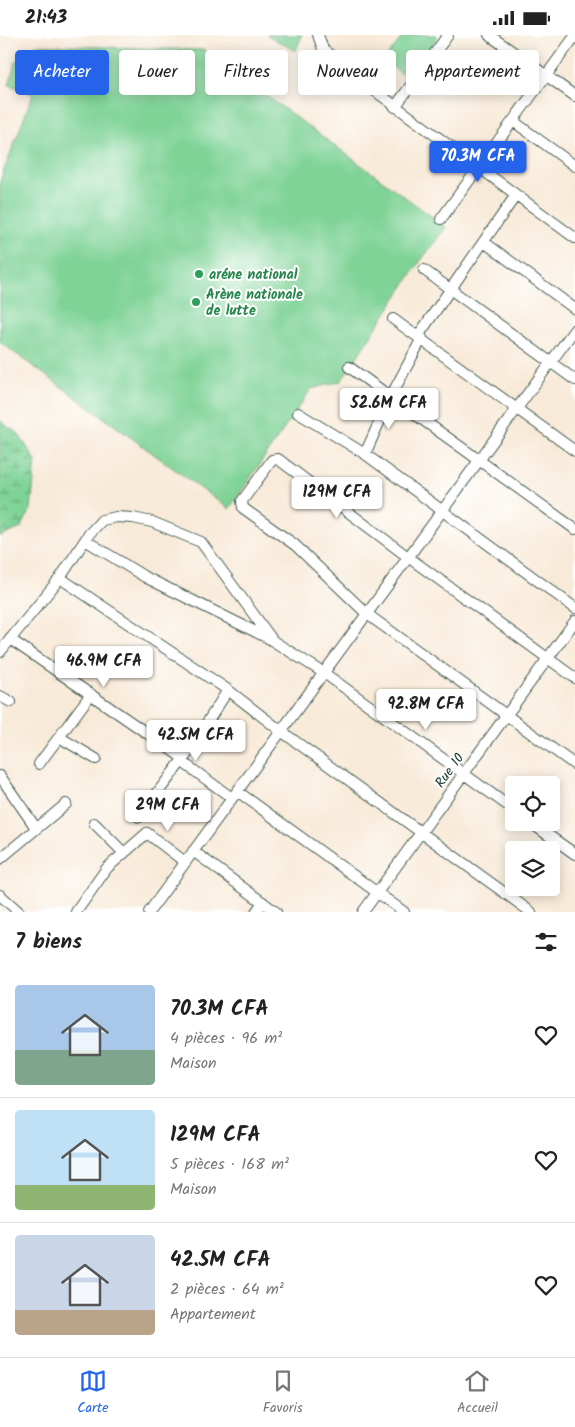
<!DOCTYPE html>
<html lang="fr">
<head>
<meta charset="utf-8">
<style>
  body { margin:0; font-family:Kalam,sans-serif; background:#f2f2f2; color:#222; height:100vh; display:flex; flex-direction:column; font-size:19px; white-space:nowrap }
  * { box-sizing:border-box; margin:0 }
  p { font-size:16px; color:#767676 }
  .icon { flex:none; width:28px; height:28px; fill:none; stroke:currentColor; stroke-width:2; stroke-linecap:round; stroke-linejoin:round }
  .map { position:relative; height:877px; overflow:hidden }
  .sheet { display:flex; flex-direction:column; background:#fff; flex:1 }
  .sheet>* { flex:none }
  .banner { position:absolute; left:15px; top:15px; width:545px; height:45px; display:flex; gap:10px }
  .fabs { position:absolute; left:505px; top:741px; display:grid; gap:10px }
  .fabs a { display:grid; place-items:center; width:55px; height:55px; border-radius:5px; background:#fff; box-shadow:0 2px 12px #0003; font-size:25px }
  .price { position:absolute; translate:-50% -42px; padding:0 11px; border-radius:5px; background:#fff; color:#222; font-size:16px; line-height:32px; filter:drop-shadow(0 1px 2px #0008) }
  .price::after { content:''; position:absolute; left:50%; top:30px; width:15px; height:11px; margin-left:-8px; background:inherit; clip-path:polygon(0 0,100% 0,50% 100%) }
  .price.active { background:#2563eb; color:#fff }
  ul { padding:0; list-style:none }
  li { display:flex; align-items:center; gap:15px; height:125px; padding:0 15px }
  li+li { border-top:1px solid #e0e0e0 }
  li span { display:grid; place-items:center; flex:none; width:140px; height:100px; border-radius:5px; color:#555 }
  li>.icon { margin-inline-start:auto }
  span .icon { width:60px; height:60px; fill:#fffc; stroke-width:1 }
  li b { font-size:21px }
  h2 { display:flex; justify-content:space-between; align-items:center; height:60px; padding:0 15px; font-size:21px }
  .pill { padding:0 18px; border-radius:5px; background:#fff; box-shadow:0 2px 12px #0003; font-size:18px; line-height:45px }
  .pill.active { background:#2563eb; color:#fff }
  .status { display:flex; justify-content:space-between; align-items:center; height:35px; padding:0 25px; background:#fff; direction:ltr }
  .status svg { height:14px; fill:currentColor }
  .tabs { display:flex; justify-content:space-around; align-items:center; height:70px; border-top:1px solid #e0e0e0; background:#fff; font-size:14px; color:#767676 }
  .tabs a { display:grid; justify-items:center; gap:2px }
  .tabs .active { color:#2563eb }
  .map>svg:first-child { display:block }
</style>
</head>
<body>
<div class="status"><b>21:43</b><svg viewBox="0 0 49 12"><path d="M0 12V9h3v3zM5 12V6h3v6zM10 12V3h3v9zM15 12V0h3v12zM26 1h20v11H26zM47 4h2v5h-2z"/></svg></div>
<div class="map">
<svg width="575" height="877" viewBox="0 0 575 877">
  <defs>
    <pattern id="grass-tufts" width="24" height="20" patternUnits="userSpaceOnUse" patternTransform="scale(1.25)"><rect width="24" height="20" fill="#7fd396"/><path d="M3 7l-1-3M5 7V3M7 7l1-3M15 17l-1-3M17 17v-4M19 17l1-3" fill="none" stroke="#67ac7b"/></pattern>
    <pattern id="wetland-marsh" width="20" height="14" patternUnits="userSpaceOnUse" patternTransform="scale(1.25)"><rect width="20" height="14" fill="#7fd396"/><path d="M1 5h8M5 5V1M11 12h8M15 12V8" fill="none" stroke="#67ac7b"/></pattern>
  </defs>
  <rect width="100%" height="100%" fill="#fff"/>
  <filter id="ink" filterUnits="userSpaceOnUse"><feTurbulence type="fractalNoise" baseFrequency=".02" numOctaves="2"/><feDisplacementMap in="SourceGraphic" scale="10" xChannelSelector="R" yChannelSelector="G"/><feConvolveMatrix kernelMatrix="1 2 1 2 8 2 1 2 1" color-interpolation-filters="sRGB"/></filter>
  <filter id="wash" filterUnits="userSpaceOnUse"><feTurbulence type="fractalNoise" baseFrequency=".0096" numOctaves="4" result="noise"/><feDisplacementMap in="SourceGraphic" scale="20" xChannelSelector="R" yChannelSelector="G"/><feGaussianBlur stdDeviation="1.12" result="paint"/><feColorMatrix in="noise" values="0 0 0 0 0 0 0 0 0 0 0 0 0 0 0 0 0 1.4 0 .05"/><feComposite in="paint" operator="in"/></filter>
  <g filter="url(#wash)">
    <rect width="100%" height="100%" fill="#f8ead8"/>
    <path fill="url(#grass-tufts)" stroke="#4f8865" d="M24,22h8l1,36 -24,-8 7,-25z"/>
    <path fill="url(#wetland-marsh)" stroke="#4f8865" d="M0,385l6,6 11,6 19,29 -5,48 -10,19 -21,9z"/>
    <path fill="#7fd396" stroke="#4f8865" d="M267,0h35l-6,16z
      M404,0h32l2,2 -31,41 -23,-18z
      M36,10l168,5 242,177 -27,36 -78,118 -30,8 -82,120 -229,-167v-161l33,-87 -13,-5z"/>
  </g>
  <g filter="url(#ink)">
    <g fill="none" stroke-linecap="round" stroke-linejoin="round">
      <defs>
        <path id="minor" d="M318,0l5,14 33,28 219,161
          M489,0l86,61
          M395,72l53,-72
          M513,86l62,45
          M441,184l134,-183
          M484,207l91,67
          M424,235l151,110
          M393,284l182,132
          M418,301l98,-141
          M349,332l226,162
          M298,378l67,41 210,154
          M365,419l26,-58 31,-58
          M85,505l60,37 125,62
          M60,543l168,112 53,41 250,181
          M10,604l173,119
          M0,617l60,-74 29,-44 13,-14 14,-3 17,1 19,4 49,20 72,99 51,32 190,137
          M575,643l-167,-121 -130,-98 -6,1 -30,41 1,7 52,37 72,69 208,151
          M0,661l11,6
          M59,702l37,22
          M181,726l51,37
          M39,729l52,-70
          M0,741l36,52
          M237,756l167,121
          M139,782l48,-63 41,-64
          M94,788l30,30
          M531,788l44,31
          M193,816l83,61
          M0,824l66,-55
          M0,860l19,17
          M76,877l31,-44 40,-35 38,29
          M149,877l426,-583
          M256,877l7,-10
          M363,877l212,-291"/>
      </defs>
      <use href="#minor" stroke="#40574d" stroke-width="12"/>
      <use href="#minor" stroke="#fff" stroke-width="10"/>
    </g>
  </g>
  <g fill="#2e9e5b" stroke="#fff" stroke-width="2">
    <circle cx="199" cy="239" r="5"/>
    <circle cx="196" cy="267" r="5"/>
  </g>
  <g text-anchor="middle" stroke-width="4" stroke-linejoin="round" paint-order="stroke">
    <g font-size="14" font-weight="bold" fill="#27864d" stroke="#fff" text-anchor="start">
      <text x="209" y="244">aréne national</text>
      <text x="206" y="264">Arène nationale<tspan x="206" dy="16">de lutte</tspan></text>
    </g>
    <g font-size="14" fill="#1f3d34" stroke="#fff">
      <text transform="translate(449 735) rotate(-54)" y="5">Rue 10</text>
    </g>
  </g>
</svg>
<div class="fabs">
<a><svg class="icon" aria-label="locate" viewBox="0 0 24 24"><circle cx="12" cy="12" r="6"/><path d="M12 2v4M12 18v4M2 12h4M18 12h4"/></svg></a>
<a><svg class="icon" aria-label="layers" viewBox="0 0 24 24"><path d="M12 4l9 5-9 5-9-5zM3 14l9 5 9-5"/></svg></a>
</div>
<b class="price active" style="left:478px;top:148px">70.3M CFA</b>
<b class="price" style="left:389px;top:395px">52.6M CFA</b>
<b class="price" style="left:337px;top:484px">129M CFA</b>
<b class="price" style="left:104px;top:653px">46.9M CFA</b>
<b class="price" style="left:426px;top:696px">92.8M CFA</b>
<b class="price" style="left:196px;top:727px">42.5M CFA</b>
<b class="price" style="left:168px;top:797px">29M CFA</b>
<div class="banner">
<a class="pill active">Acheter</a>
<a class="pill">Louer</a>
<a class="pill">Filtres</a>
<a class="pill">Nouveau</a>
<a class="pill">Appartement</a>
</div>
</div>
<section class="sheet">
<h2>7 biens<svg class="icon" aria-label="filters" viewBox="0 0 24 24"><path d="M4 7h16M4 17h16"/><circle cx="9" cy="7" r="2"/><circle cx="15" cy="17" r="2"/></svg></h2>
<ul>
<li><span style="background:linear-gradient(#a9c7e8 65%,#7fa58c 0)"><svg class="icon" aria-label="home" viewBox="0 0 24 24"><path d="M3 11l9-7 9 7M6 9v11h12V9"/></svg></span><div><b>70.3M CFA</b><p>4 pièces · 96 m²</p><p>Maison</p></div><svg class="icon" aria-label="heart" viewBox="0 0 24 24"><path d="M12 20l-8-8c-3-5 5-10 8-4 3-6 11-1 8 4z"/></svg></li>
<li><span style="background:linear-gradient(#bfe0f5 75%,#8fb573 0)"><svg class="icon" aria-label="home" viewBox="0 0 24 24"><path d="M3 11l9-7 9 7M6 9v11h12V9"/></svg></span><div><b>129M CFA</b><p>5 pièces · 168 m²</p><p>Maison</p></div><svg class="icon" aria-label="heart" viewBox="0 0 24 24"><path d="M12 20l-8-8c-3-5 5-10 8-4 3-6 11-1 8 4z"/></svg></li>
<li><span style="background:linear-gradient(#c9d6e8 75%,#b9a48a 0)"><svg class="icon" aria-label="home" viewBox="0 0 24 24"><path d="M3 11l9-7 9 7M6 9v11h12V9"/></svg></span><div><b>42.5M CFA</b><p>2 pièces · 64 m²</p><p>Appartement</p></div><svg class="icon" aria-label="heart" viewBox="0 0 24 24"><path d="M12 20l-8-8c-3-5 5-10 8-4 3-6 11-1 8 4z"/></svg></li>
</ul>
</section>
<nav class="tabs">
<a class="active"><svg class="icon" aria-label="map" viewBox="0 0 24 24"><path d="M3 6l6-2 6 2 6-2v14l-6 2-6-2-6 2zM9 4v14M15 6v14"/></svg>Carte</a>
<a><svg class="icon" aria-label="saved" viewBox="0 0 24 24"><path d="M7 4h10v16l-5-4-5 4z"/></svg>Favoris</a>
<a><svg class="icon" aria-label="home" viewBox="0 0 24 24"><path d="M3 11l9-7 9 7M6 9v11h12V9"/></svg>Accueil</a>
</nav>
</body>
</html>
